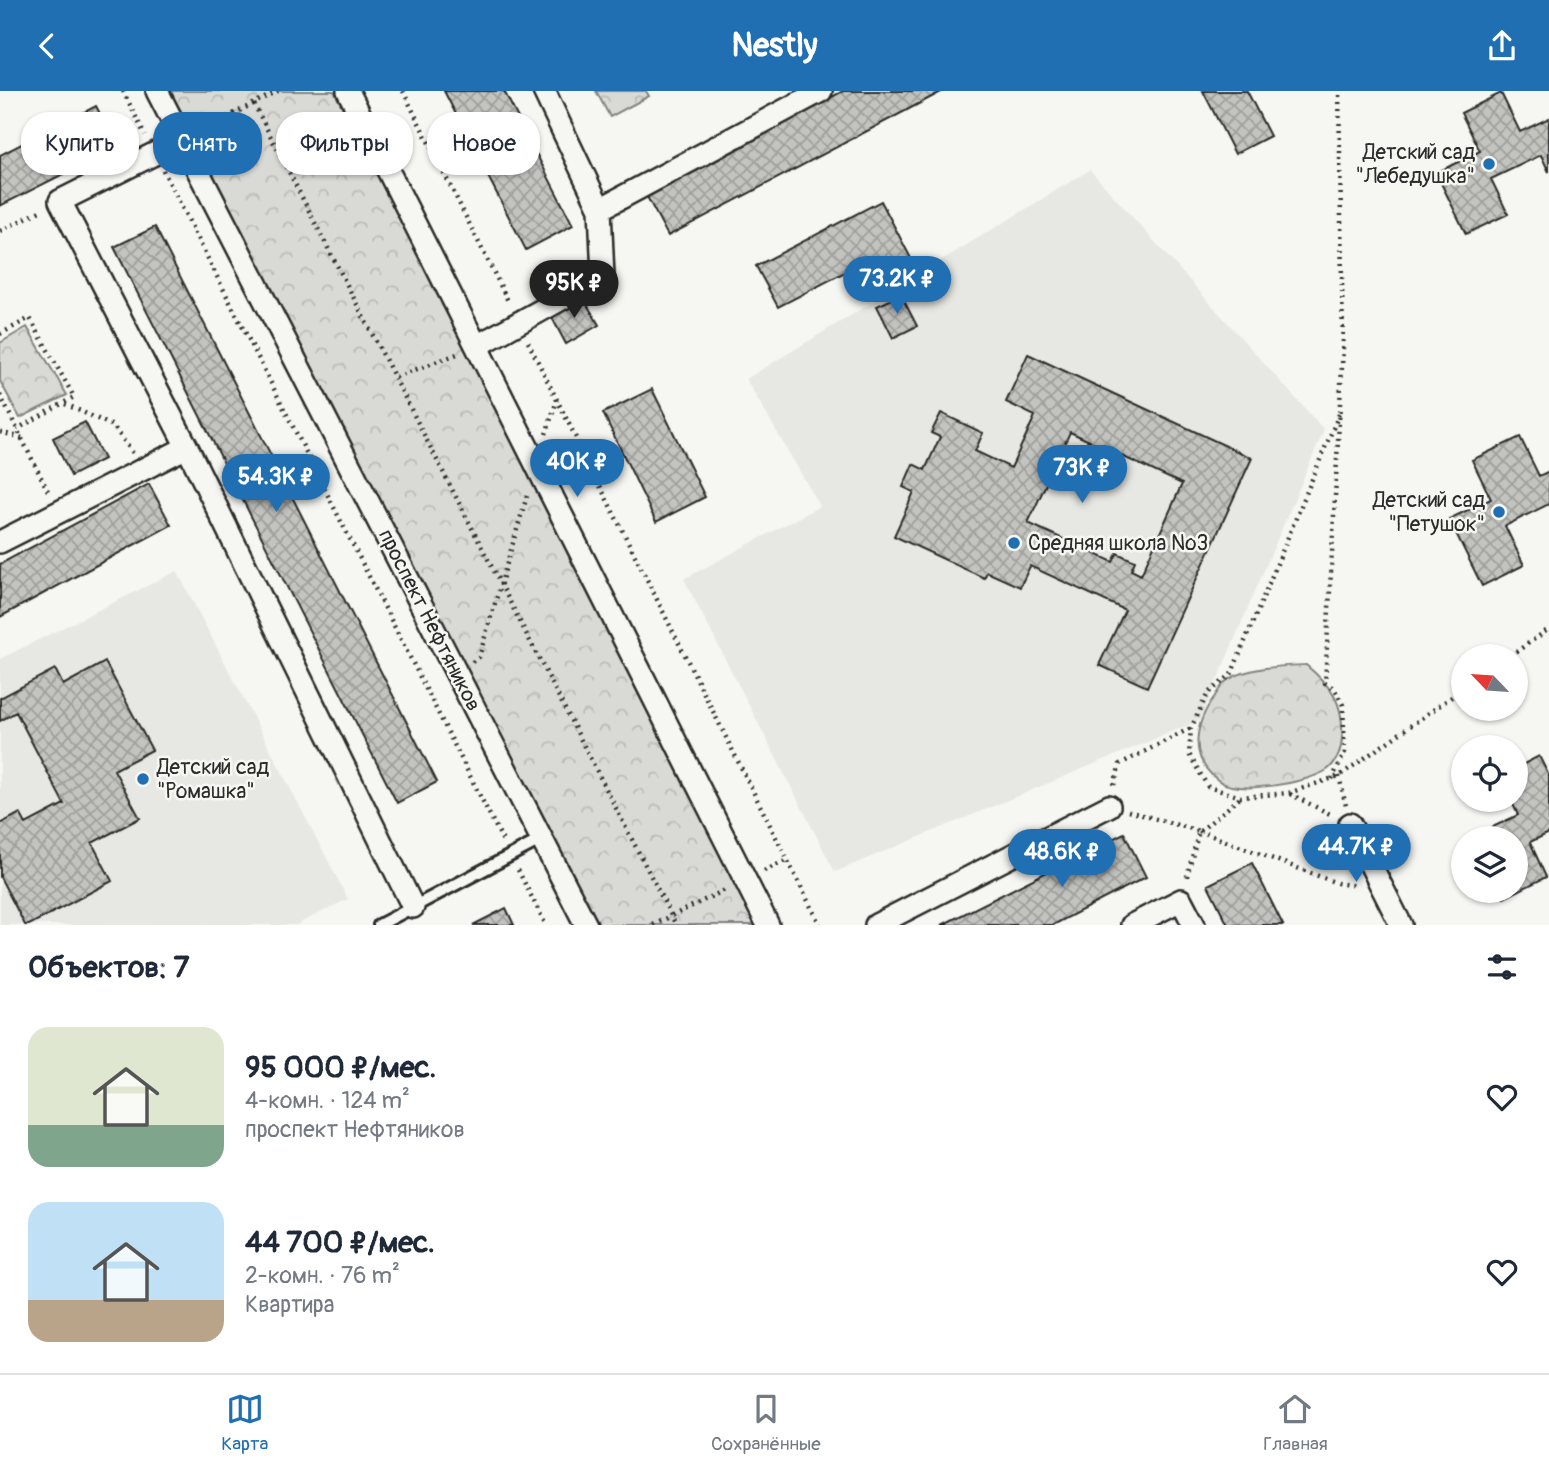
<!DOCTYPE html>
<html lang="ru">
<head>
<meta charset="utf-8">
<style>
  body { margin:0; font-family:Pangolin,sans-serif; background:#f2f2f3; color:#1f2937; height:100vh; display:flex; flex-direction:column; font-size:26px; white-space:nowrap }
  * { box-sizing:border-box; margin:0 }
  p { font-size:23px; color:#747a83 }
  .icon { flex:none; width:38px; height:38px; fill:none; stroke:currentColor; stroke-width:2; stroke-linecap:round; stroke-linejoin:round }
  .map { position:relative; height:834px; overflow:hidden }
  .panel { display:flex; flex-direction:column; background:#fff; flex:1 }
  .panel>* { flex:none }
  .top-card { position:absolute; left:21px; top:21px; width:700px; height:63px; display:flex; gap:14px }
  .needle { width:46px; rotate:295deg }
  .buttons { position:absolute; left:1451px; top:553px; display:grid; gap:14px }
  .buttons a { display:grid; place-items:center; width:77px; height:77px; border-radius:50%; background:#fff; box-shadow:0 2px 5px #0004; font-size:35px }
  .price { position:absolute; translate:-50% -60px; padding:0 16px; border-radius:24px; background:#1f6fb2; color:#fff; font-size:23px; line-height:46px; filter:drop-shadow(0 2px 4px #0008) }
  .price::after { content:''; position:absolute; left:50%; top:42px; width:21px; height:16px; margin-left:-10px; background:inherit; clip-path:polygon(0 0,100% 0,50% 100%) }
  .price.on { background:#222; color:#fff }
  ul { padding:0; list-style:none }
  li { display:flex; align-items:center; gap:21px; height:175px; padding:0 28px }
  li span { display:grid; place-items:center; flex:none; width:196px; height:140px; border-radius:21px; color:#555 }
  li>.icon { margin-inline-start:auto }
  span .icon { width:84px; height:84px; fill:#fffc; stroke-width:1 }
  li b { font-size:30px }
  h2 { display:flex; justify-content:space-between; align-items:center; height:84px; padding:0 28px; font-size:30px }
  .pill { padding:0 24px; border-radius:28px; background:#fff; box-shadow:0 2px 5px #0004; font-size:24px; line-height:63px }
  .pill.on { background:#1f6fb2; color:#fff }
  header { display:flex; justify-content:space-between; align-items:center; height:91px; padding:0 28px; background:#1f6fb2; color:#fff; font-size:32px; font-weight:800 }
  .menu { display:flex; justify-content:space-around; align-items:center; height:98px; border-top:2px solid #e0e1e3; background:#fff; font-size:19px; color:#747a83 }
  .menu a { display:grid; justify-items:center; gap:4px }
  .menu .on { color:#1f6fb2 }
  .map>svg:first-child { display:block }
</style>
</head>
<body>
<header><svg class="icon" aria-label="back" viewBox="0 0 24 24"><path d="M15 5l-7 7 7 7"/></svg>Nestly<svg class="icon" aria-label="share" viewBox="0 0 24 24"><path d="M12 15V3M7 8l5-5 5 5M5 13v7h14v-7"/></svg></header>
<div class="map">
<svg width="1549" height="834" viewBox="0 0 1549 834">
  <defs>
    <pattern id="forest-crowns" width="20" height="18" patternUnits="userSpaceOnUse" patternTransform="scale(1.75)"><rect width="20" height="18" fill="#d9d9d5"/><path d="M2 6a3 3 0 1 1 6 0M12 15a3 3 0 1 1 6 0" fill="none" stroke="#babab7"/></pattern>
    <pattern id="building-cross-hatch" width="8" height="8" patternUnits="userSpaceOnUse" patternTransform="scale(1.75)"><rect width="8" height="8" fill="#c3c3c0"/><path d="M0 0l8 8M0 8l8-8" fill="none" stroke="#9f9f9c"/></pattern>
  </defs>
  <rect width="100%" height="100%" fill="#f6f6f2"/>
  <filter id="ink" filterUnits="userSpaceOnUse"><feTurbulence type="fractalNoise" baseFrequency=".0143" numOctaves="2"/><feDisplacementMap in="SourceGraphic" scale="14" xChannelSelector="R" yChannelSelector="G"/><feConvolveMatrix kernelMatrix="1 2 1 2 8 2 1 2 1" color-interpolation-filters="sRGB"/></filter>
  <g filter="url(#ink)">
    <path fill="#e7e7e3" d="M1090,79l234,260 -124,290 -365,152 -151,-293 136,-73 -74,-127z
      M177,480l171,328 -52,26h-296v-266z"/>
    <path fill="url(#forest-crowns)" stroke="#828280" stroke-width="2" d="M170,0h164l430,834h-171z
      M596,0h50l3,5 -39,21z
      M27,236l40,68 -47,23 -20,-37v-38z
      M1306,574c26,22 38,38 36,72 0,11 -5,26 -15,33 -20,13 -88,25 -108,11 -32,-23 -24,-58 -4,-85 3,-5 8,-13 13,-16 19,-13 55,-14 78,-15z"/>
    <path fill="url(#building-cross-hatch)" stroke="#2b2b2b" stroke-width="2" fill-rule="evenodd" d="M444,0h60l69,134 -47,25z
      M843,0h100l-275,145 -22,-41z
      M1203,0h44l23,45 -35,18z
      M1501,2l19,39 29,-14v54l-8,-17 -50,24 17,35 -42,20 -30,-61 44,-22 -19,-38z
      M96,15l21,41 -117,59v-51z
      M881,110l36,69 -44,23 -10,-20 15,-8 -4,-8 -96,50 -22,-41z
      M155,136l282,555 -40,21 -283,-556z
      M901,204l16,31 -24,12 -16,-32z
      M582,205l17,29 -33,19 -16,-30z
      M1028,263l224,104 -105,229 -48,-22 26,-55 -95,-44 -10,21 -33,-15 -3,6 -90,-42 20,-44 -11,-5 10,-23 12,6 15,-33 -9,-4 10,-20 42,20 -8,18 36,17 24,-52 -29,-14zM1070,341l112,52 -41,91 -10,-5 4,-9 -18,-8 -4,9 -85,-39z
      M652,298l53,108 -49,25 -53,-109z
      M85,331l19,37 -33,17 -18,-38z
      M1520,346l19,39 10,-5v33l-44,22 19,39 -42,21 -33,-67 42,-20 -19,-39z
      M149,393l22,41 -171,92v-53z
      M105,571l47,88 -38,20 26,48 -48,25 20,38 -83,44h-4l-25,-48v-53l20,-11 6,11 38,-20 -48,-92 -16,9v-23l55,-29 8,16z
      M1539,665l10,20v57l-19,9 16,35 -42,21 -3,-7h15v-53h-41l-1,-2 44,-21 -7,-15h5v-32z
      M1124,742l22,44 -93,48h-111z
      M1252,772l31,62h-55l-20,-40z
      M506,817l8,17h-41z"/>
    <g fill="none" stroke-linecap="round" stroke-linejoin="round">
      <defs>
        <path id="service" d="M379,834l163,-86"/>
        <path id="minor" d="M157,0l429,834
          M348,0l420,834
          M544,0l56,118
          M182,49l-122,61 127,246 226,460
          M477,255l126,-70 -3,-67 221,-118
          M0,451l187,-95
          M1350,733l51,101
          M876,834l233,-119
          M1132,834l49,-25 13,25"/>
      </defs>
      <use href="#service" stroke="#2b2b2b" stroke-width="16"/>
      <use href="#minor" stroke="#2b2b2b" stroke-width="26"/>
      <path stroke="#2b2b2b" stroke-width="4.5" stroke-dasharray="2 5" stroke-linecap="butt" d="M123,0l22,44
        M403,0l106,212
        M254,13l422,821
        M202,39l76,-39
        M163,79l341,673
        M0,140l40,-20
        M0,243l30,-16 44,79 -57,32
        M528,251l292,583
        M396,286l61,-23
        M0,304l49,98
        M65,313l48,22 20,27
        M1339,323l-108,261 -23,18 -17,35 -2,26 19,33 33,10 48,-4 50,-17 124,-87
        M0,341l22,6
        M546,343l11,-34
        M1510,565l39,-27
        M472,571l7,-5 48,-161
        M1339,685l7,30
        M1332,688l13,-27 -2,-47 -9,-17 -9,-5 18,-336 -4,-256
        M1114,694l6,-21 71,-36
        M1290,703l42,21
        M1128,720l71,20 -13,49
        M1199,740l138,52 20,3
        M1200,740l41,-34
        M518,779l28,55
        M764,780l23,-11
        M653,834l74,-36"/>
      <use href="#service" stroke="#f6f6f2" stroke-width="10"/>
      <use href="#minor" stroke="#f6f6f2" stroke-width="21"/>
    </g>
  </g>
  <g fill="#1f6fb2" stroke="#f6f6f2" stroke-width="2.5">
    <circle cx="1489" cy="73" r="7"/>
    <circle cx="1499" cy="421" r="7"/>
    <circle cx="1014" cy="452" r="7"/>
    <circle cx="143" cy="688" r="7"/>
  </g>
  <g text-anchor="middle" stroke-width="5" stroke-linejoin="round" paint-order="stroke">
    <g font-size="21" fill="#2b2b2b" stroke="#f6f6f2" text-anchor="end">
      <text x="1475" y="68">Детский сад<tspan x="1475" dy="24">"Лебедушка"</tspan></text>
      <text x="1485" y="416">Детский сад<tspan x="1485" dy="24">"Петушок"</tspan></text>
      <text x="1028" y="459" text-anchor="start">Средняя школа №3</text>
      <text x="157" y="683" text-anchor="start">Детский сад<tspan x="157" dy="24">"Ромашка"</tspan></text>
    </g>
    <g font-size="21" fill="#2b2b2b" stroke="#f6f6f2">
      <text transform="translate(430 529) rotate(63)" y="7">проспект Нефтяников</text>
    </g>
  </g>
</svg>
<div class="buttons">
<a><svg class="needle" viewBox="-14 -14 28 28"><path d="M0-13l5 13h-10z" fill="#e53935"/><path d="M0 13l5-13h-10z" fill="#747a83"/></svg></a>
<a><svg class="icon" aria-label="locate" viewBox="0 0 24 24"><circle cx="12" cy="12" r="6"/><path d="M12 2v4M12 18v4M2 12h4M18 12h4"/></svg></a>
<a><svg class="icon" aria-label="layers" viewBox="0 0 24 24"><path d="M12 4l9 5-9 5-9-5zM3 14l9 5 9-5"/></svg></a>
</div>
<b class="price" style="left:897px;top:225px">73.2K ₽</b>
<b class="price on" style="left:574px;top:229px">95K ₽</b>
<b class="price" style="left:577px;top:408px">40K ₽</b>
<b class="price" style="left:1082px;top:414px">73K ₽</b>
<b class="price" style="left:276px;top:423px">54.3K ₽</b>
<b class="price" style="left:1356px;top:793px">44.7K ₽</b>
<b class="price" style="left:1062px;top:798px">48.6K ₽</b>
<div class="top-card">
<a class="pill">Купить</a>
<a class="pill on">Снять</a>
<a class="pill">Фильтры</a>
<a class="pill">Новое</a>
</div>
</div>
<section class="panel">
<h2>Объектов: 7<svg class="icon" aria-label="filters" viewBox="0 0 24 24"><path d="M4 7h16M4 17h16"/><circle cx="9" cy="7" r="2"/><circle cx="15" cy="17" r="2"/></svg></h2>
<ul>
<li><span style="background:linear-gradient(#dfe7d0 70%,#7fa58c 0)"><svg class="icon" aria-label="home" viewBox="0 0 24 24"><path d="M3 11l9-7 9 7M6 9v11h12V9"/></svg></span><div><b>95 000 ₽/мес.</b><p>4-комн. · 124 m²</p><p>проспект Нефтяников</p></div><svg class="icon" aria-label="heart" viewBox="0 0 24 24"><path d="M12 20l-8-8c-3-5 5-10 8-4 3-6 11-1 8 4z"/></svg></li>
<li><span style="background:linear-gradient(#bfe0f5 70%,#b9a48a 0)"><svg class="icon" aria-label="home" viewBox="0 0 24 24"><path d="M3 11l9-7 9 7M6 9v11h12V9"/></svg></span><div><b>44 700 ₽/мес.</b><p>2-комн. · 76 m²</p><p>Квартира</p></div><svg class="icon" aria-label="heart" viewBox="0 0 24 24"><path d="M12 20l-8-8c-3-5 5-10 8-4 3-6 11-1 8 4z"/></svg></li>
</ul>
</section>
<nav class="menu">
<a class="on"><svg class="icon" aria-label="map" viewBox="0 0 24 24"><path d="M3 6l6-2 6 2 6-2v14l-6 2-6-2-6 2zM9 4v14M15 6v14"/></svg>Карта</a>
<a><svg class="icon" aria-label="saved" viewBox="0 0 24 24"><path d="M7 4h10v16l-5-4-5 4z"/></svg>Сохранённые</a>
<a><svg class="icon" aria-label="home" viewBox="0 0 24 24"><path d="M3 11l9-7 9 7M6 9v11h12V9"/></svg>Главная</a>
</nav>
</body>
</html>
